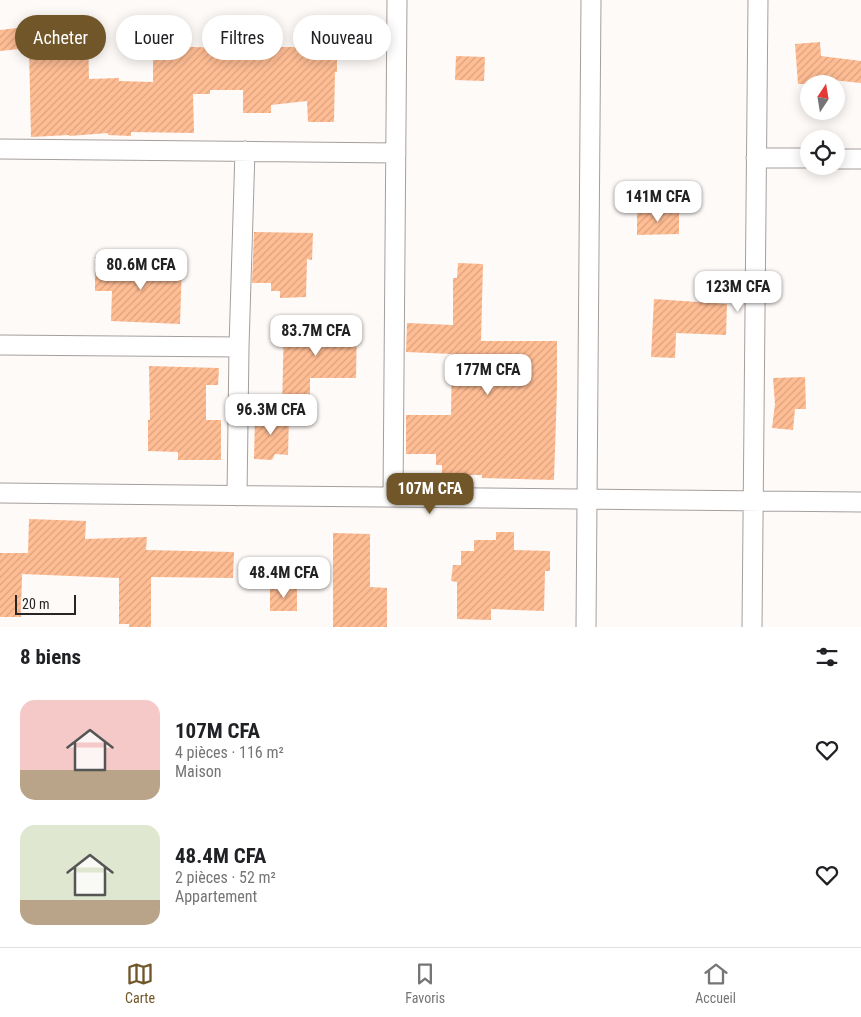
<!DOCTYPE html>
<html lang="fr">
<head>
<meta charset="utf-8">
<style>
  body { margin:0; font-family:"Roboto Condensed",sans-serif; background:#f6f6f6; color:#202124; height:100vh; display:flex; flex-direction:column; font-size:19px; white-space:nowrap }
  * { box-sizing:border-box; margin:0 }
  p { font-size:16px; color:#757577 }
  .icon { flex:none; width:28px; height:28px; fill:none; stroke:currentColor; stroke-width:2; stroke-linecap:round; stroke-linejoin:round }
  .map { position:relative; height:627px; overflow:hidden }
  .panel { display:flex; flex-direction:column; background:#fff; flex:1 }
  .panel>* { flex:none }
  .guide { position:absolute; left:15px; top:15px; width:500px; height:45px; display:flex; gap:10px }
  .needle { width:32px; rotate:12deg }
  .controls { position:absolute; left:800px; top:75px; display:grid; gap:10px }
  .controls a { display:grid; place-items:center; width:45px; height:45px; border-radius:50%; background:#fff; box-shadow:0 2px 12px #0003; font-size:25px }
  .scale { position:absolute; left:15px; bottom:12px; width:61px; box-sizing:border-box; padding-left:5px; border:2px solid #282624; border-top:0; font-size:14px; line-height:18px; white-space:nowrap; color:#282624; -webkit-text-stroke:4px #fefaf8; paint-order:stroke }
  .price { position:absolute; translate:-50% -42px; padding:0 11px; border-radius:10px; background:#fff; color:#222; font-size:16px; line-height:32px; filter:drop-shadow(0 1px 2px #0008) }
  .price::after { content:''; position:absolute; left:50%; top:30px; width:15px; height:11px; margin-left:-8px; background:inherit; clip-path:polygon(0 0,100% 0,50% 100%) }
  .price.active { background:#705628; color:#fff }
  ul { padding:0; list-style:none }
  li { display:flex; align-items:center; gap:15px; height:125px; padding:0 20px }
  li span { display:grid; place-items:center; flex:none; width:140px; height:100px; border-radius:15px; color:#555 }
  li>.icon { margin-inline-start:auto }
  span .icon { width:60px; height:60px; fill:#fffc; stroke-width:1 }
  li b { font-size:21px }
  h2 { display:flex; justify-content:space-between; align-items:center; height:60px; padding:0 20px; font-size:21px }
  .chip { padding:0 18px; border-radius:22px; background:#fff; box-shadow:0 2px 12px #0003; font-size:18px; line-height:45px }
  .chip.active { background:#705628; color:#fff }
  .tab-bar { display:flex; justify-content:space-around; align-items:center; height:70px; border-top:1px solid #e0e0e0; background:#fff; font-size:14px; color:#757577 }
  .tab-bar a { display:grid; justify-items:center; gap:2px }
  .tab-bar .active { color:#705628 }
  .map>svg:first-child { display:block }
</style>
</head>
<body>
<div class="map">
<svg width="861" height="627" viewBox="0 0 861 627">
  <defs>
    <pattern id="building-hatch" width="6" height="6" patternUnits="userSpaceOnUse" patternTransform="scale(1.25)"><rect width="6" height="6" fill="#ffbd94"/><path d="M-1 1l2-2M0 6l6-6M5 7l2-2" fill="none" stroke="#dba27f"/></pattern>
  </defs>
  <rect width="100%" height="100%" fill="#fefaf8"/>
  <path fill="url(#building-hatch)" d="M26,27v3l62,-2 1,51 30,-1v3l34,1v-36l77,2 1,-14 42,1v12h64v25h-2l-1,50h-26l-1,-21 -36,4v8h-28v-23h-33v4h-17l1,39 -63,-1v4l-23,-1v-2l-39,3v-1l-38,2 -2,-89 -29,3v-21z
    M820,42l1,14 40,5v22l-38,-4v5h-25l-3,-40z
    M456,56l29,1 -1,24 -29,-1z
    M637,211h42v23l-42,1z
    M254,232l59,1 -1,27 -5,-1 -1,38 -26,1v-7h-9v-8h-19z
    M95,257h25v14h36v-9l26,1 -2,61 -69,-3 1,-30h-17z
    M458,263l25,1 -2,77h76v46l-3,93 -72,-2v-3h-40v-10h-6v-11h-30v-39h45l1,-61 -46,-2 1,-29 46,2v-47h4z
    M654,299l73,5 -1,31 -50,-2 -1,25 -24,-1z
    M284,319l73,2 -1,57h-46v33h-28z
    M149,366l70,2 -1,17h-12v35h15v40h-43v-8l-30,-1v-31h2z
    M805,377l1,32h-11l-2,21 -21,-2 3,-24 -2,-26z
    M255,414l34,1 -1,40 -13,-1 -3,6 -18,-1z
    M29,519l57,2 -1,18 62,-2 -1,13 88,2 -1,26 -82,-1v50h-22v-3h-10v-46l-97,-4 -1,43h-21v-64h28z
    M496,532h18v18l36,1v20h-5l-1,40 -53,-2v11l-34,-1v-37l-6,-1 2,-16h8v-14h13v-11h22z
    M333,533l37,1v53l17,1v39h-54z
    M270,586h27v25h-27z"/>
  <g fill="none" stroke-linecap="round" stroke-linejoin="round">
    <defs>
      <path id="minor" d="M0,149l396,4
        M756,158h53
        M836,159h25
        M0,345l239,2
        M0,493l861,9
        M237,496l2,-149 6,-196
        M393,497l4,-497
        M586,627l5,-627
        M752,627l6,-627"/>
    </defs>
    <use href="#minor" stroke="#a59f9c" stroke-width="21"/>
    <use href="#minor" stroke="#fff" stroke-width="19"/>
  </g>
</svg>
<div class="controls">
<a><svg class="needle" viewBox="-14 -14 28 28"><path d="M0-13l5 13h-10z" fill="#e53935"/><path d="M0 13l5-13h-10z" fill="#757577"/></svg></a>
<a><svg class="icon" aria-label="locate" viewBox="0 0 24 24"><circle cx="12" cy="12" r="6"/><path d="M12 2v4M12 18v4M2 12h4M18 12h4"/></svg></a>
</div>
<div class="scale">20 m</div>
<b class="price" style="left:658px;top:223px">141M CFA</b>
<b class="price" style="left:141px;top:291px">80.6M CFA</b>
<b class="price" style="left:738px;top:313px">123M CFA</b>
<b class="price" style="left:316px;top:357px">83.7M CFA</b>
<b class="price" style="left:488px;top:396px">177M CFA</b>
<b class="price" style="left:271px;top:436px">96.3M CFA</b>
<b class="price active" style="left:430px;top:515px">107M CFA</b>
<b class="price" style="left:284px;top:599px">48.4M CFA</b>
<div class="guide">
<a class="chip active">Acheter</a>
<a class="chip">Louer</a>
<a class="chip">Filtres</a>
<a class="chip">Nouveau</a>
</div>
</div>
<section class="panel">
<h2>8 biens<svg class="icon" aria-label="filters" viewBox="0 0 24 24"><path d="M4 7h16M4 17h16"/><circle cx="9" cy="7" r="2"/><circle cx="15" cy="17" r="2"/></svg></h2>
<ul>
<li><span style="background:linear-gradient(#f6c9c9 70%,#b9a48a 0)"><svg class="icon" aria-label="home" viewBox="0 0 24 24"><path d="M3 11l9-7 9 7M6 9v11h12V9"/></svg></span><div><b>107M CFA</b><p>4 pièces · 116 m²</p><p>Maison</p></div><svg class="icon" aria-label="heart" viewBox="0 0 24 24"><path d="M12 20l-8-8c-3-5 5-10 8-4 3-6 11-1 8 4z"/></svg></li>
<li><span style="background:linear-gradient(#dfe7d0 75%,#b9a48a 0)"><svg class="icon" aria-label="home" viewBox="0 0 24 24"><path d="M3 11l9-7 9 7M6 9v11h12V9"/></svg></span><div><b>48.4M CFA</b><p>2 pièces · 52 m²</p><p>Appartement</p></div><svg class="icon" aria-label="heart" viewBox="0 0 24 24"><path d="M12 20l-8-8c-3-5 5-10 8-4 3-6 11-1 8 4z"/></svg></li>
</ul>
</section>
<nav class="tab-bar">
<a class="active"><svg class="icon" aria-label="map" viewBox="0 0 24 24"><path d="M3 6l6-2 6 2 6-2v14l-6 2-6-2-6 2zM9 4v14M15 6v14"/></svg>Carte</a>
<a><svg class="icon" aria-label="saved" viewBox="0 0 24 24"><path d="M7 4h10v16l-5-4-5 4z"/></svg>Favoris</a>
<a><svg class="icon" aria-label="home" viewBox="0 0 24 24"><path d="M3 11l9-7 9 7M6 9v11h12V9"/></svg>Accueil</a>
</nav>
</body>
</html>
